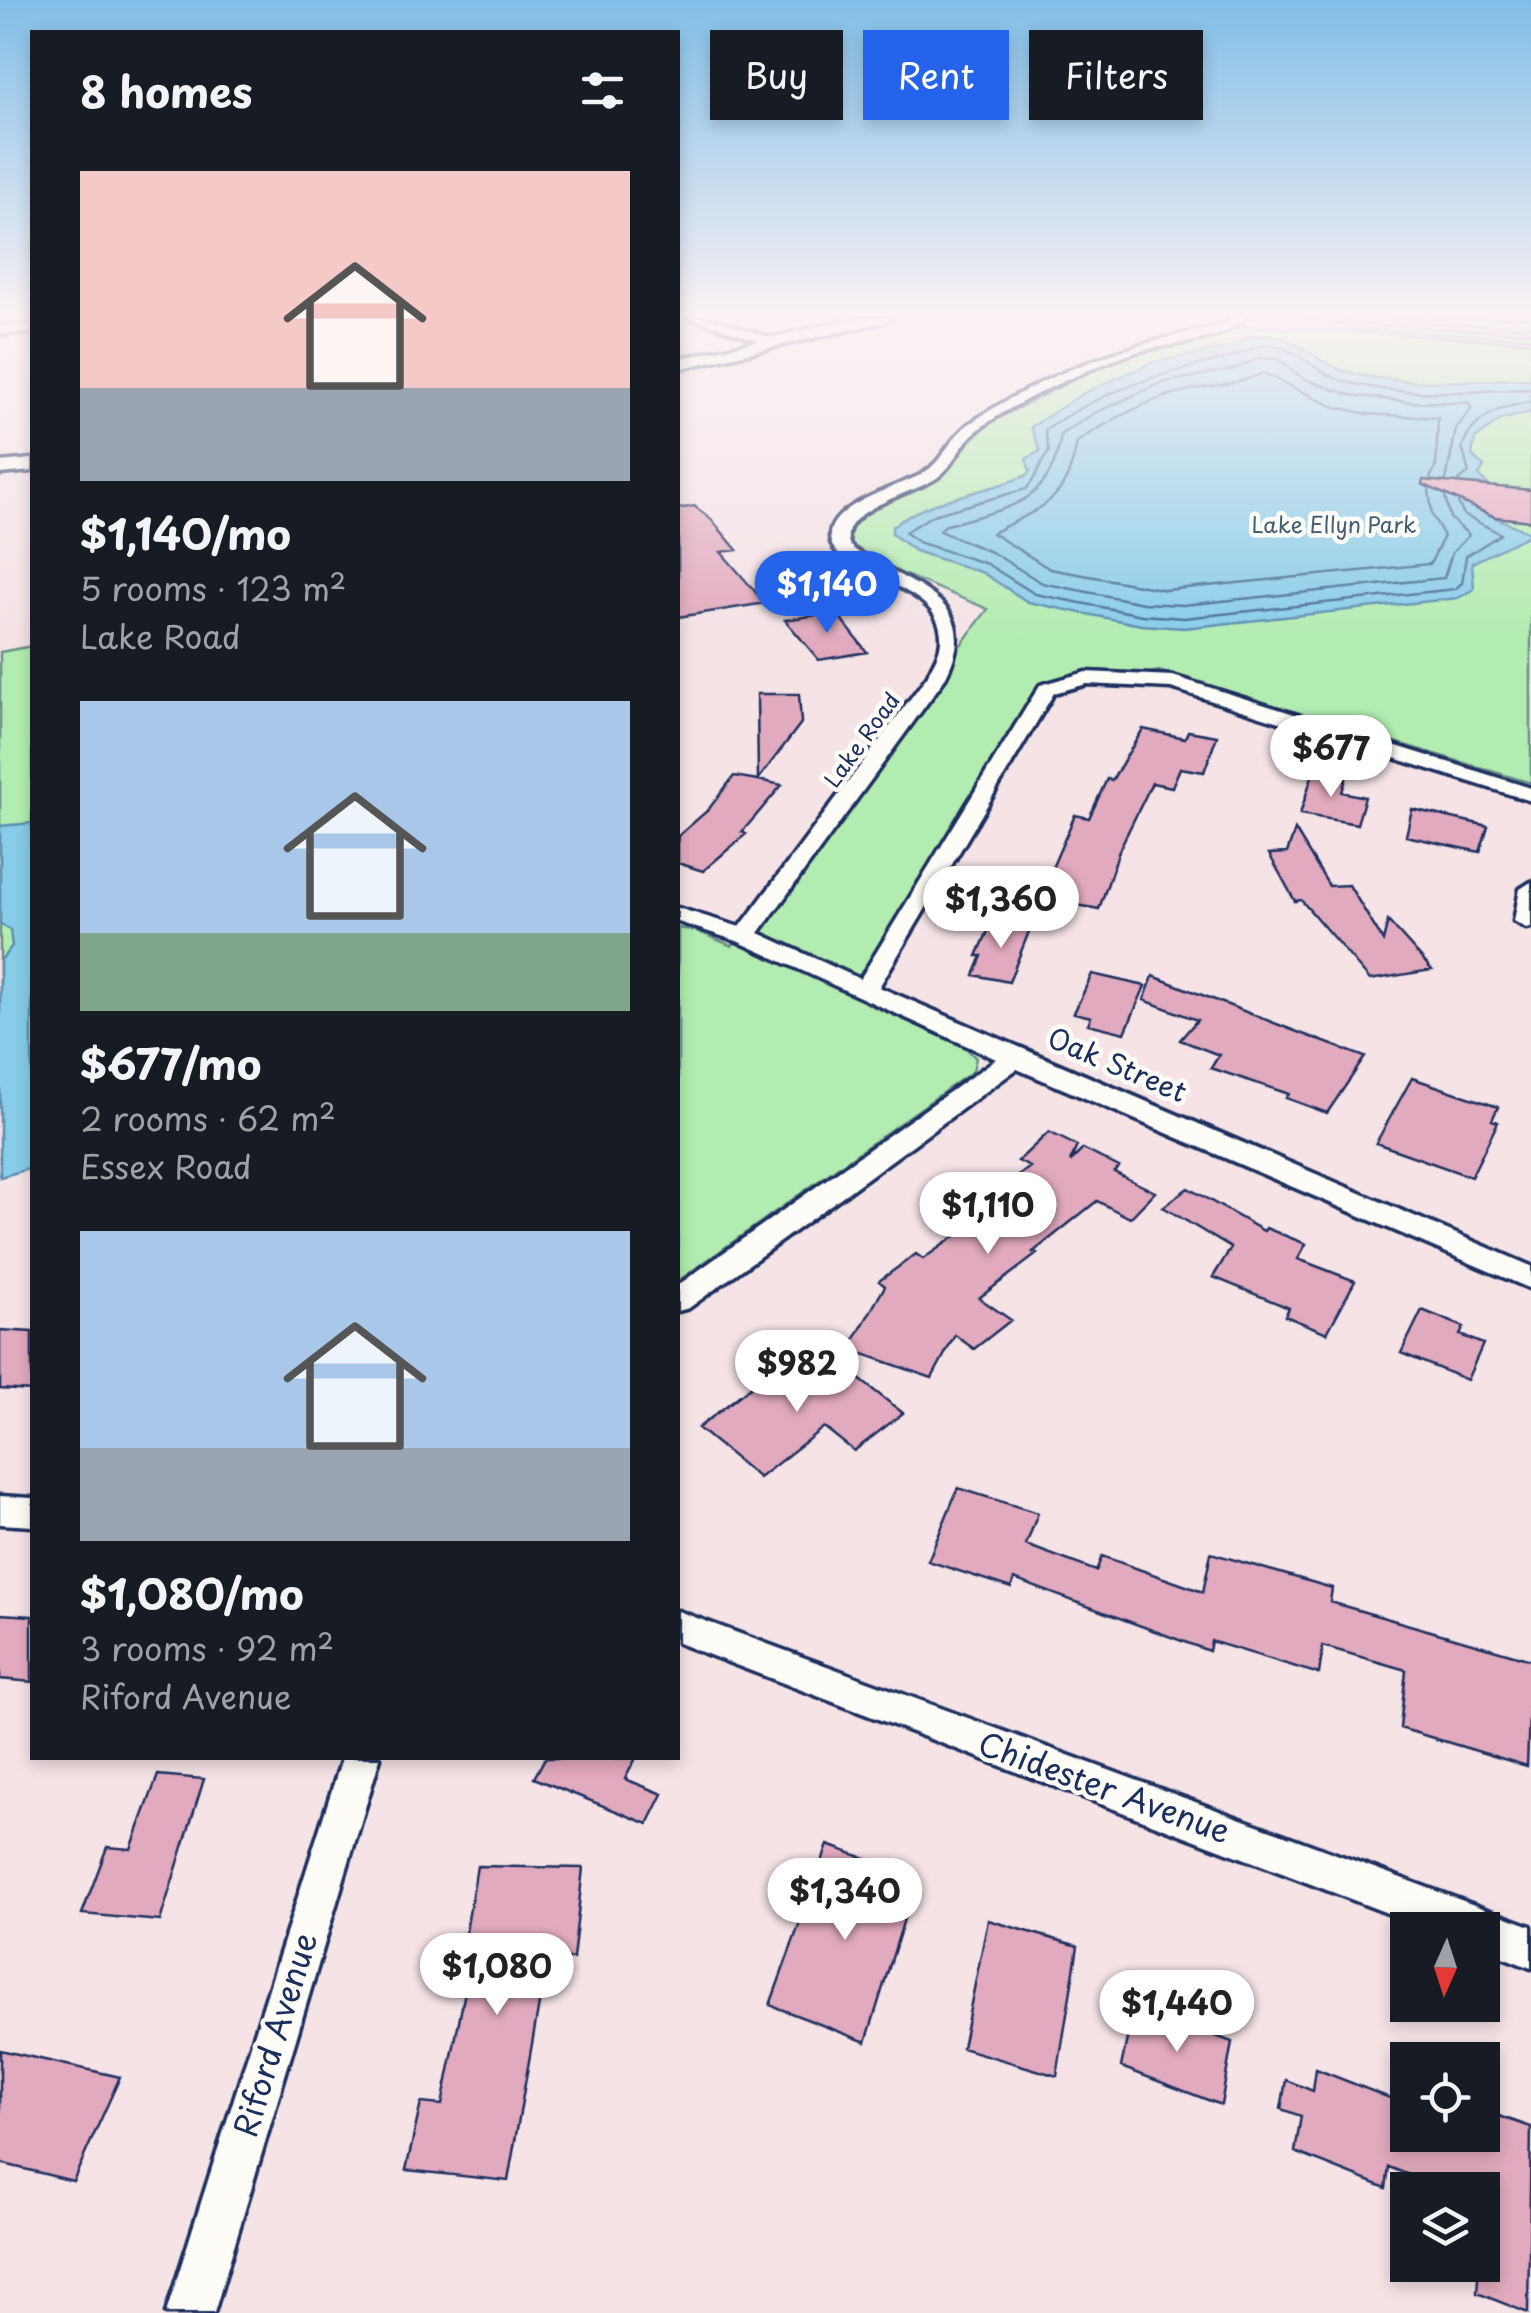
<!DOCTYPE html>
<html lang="en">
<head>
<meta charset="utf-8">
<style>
  body { margin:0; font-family:"Playpen Sans",sans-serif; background:#20242c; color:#f1f3f6; height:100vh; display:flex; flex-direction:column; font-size:38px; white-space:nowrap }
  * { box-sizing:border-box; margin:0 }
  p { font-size:32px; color:#9ea1a6 }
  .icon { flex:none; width:55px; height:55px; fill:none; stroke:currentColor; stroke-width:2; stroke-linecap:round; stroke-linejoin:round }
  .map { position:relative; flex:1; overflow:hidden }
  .details { position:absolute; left:30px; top:30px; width:650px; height:1730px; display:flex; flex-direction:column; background:#171b24; border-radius:0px; box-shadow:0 5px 15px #0003 }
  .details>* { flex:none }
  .top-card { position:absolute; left:710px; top:30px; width:670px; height:90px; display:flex; gap:20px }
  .needle { width:65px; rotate:183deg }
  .controls { position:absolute; left:1390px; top:1912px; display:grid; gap:20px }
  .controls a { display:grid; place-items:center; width:110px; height:110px; border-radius:0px; background:#171b24; box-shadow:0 5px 15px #0003; font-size:50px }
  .price { position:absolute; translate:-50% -85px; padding:0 22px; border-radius:35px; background:#fff; color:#222; font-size:32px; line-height:65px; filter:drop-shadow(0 2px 5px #0008) }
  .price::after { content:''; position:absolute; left:50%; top:60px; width:30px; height:22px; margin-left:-15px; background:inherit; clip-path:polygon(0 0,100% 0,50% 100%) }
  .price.current { background:#2563eb; color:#fff }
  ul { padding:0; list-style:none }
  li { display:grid; align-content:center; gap:20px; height:530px; padding:0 50px }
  li span { display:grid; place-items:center; height:310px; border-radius:0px; color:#555 }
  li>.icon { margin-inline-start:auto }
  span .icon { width:180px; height:180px; fill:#fffc; stroke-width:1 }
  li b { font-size:42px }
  h2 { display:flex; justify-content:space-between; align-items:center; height:120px; padding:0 50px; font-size:42px }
  .tag { padding:0 35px; border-radius:0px; background:#171b24; box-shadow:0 5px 15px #0003; font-size:35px; line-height:90px }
  .tag.current { background:#2563eb; color:#fff }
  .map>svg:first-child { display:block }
</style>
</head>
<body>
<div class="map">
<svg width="1531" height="2313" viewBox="0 0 1531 2313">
  <rect width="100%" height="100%" fill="#f5e3e6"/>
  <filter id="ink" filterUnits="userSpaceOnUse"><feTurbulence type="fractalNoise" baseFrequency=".01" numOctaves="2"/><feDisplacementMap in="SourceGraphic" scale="20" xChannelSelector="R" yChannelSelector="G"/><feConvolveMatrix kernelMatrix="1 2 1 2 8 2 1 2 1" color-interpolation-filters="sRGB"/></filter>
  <g filter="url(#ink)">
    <path fill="#efd2da" d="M1252,317h279v25l-286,-16z"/>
    <path fill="#b2ecb0" stroke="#668e87" stroke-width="2.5" d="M1303,317l79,9 149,6v6l-168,-8z
      M1391,317h140v10l-138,-6z
      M1245,326l286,16v441l-372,-112 -105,23 -184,311 94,41 12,12 -3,13 -295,210v-353l19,3 35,15 256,-337 -119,-49c-13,-9 -21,-15 -20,-32l18,-15 69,-38 53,-52 106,-54 36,-16z
      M32,646v431l-32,-2v-423z"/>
    <path fill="#87cce9" stroke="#5c8db1" stroke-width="2.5" d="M1268,335c29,2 47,27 76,36 58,17 127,9 187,8v33l-31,8 -25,19 -3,16 12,12 -5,9 10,10 -17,-2 -6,4 3,18c19,9 41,17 62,28l-59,29 2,26 -16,9 -274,30 -43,-3 -113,-23 -45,-29 -68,-22 -23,-17v-7c37,-30 92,-33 135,-52l3,-4 -4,-12 14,-8 -9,-24 51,-33 71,-32 76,-14 21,-12z
      M32,823v345l-32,9v-216l12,-15 -2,-16 -10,-6v-98z"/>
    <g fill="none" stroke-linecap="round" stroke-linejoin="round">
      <path stroke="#466e96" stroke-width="2.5" d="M1459,481l10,-8 -7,-26c12,-30 38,-41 69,-45
        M1429,490l3,25 12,21 -14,28 -264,26 -116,-21 -58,-36c50,-26 75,-30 85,-91 33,-22 69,-42 108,-51 27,-6 53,-6 78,-18l69,33 35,8 71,4 -2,48 -6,12
        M1445,497l5,21 19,17 -17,18 -8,25 -261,27 -40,-2 -101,-20 -49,-30 -53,-22 4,-5c60,-18 108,-19 117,-92l32,-20 68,-31 74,-14 25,-11 18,1 26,20 46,16 59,7 60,1 2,6 -15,20 -10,51
        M1458,503l6,12 37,19 -35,22 -4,27 -7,6 -271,29 -42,-3 -107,-21 -48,-30 -69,-22 -13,-10 28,-17 93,-26c12,-12 12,-24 23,-37l-4,-22c58,-40 116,-57 184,-72 14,-3 28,-15 43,-13 25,4 45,28 68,35 61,19 128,11 191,9"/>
    </g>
    <path fill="#e2aabe" stroke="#1b2f5e" stroke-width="2.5" d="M1423,480l108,10v31l-36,-4 -73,-33z
      M694,506l17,13 26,31 -16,2 44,51 -87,14v-108z
      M836,612l31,40 -48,8 -34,-40z
      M757,694h42l2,29 -43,57 24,5 -40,47 4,2 -43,37 -25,-8v-27l30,-26 26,-34 24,4z
      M1143,729l42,9 3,-7 29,5 -13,36 -24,-4 -8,19 -20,-4 -32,65 -21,61 -60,-11 36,-83 14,3 18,-39 5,1z
      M1313,773l33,6 -4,13 23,5 -8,27 -57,-10z
      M1412,809l76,17 -8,26 -74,-16z
      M1295,830l34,56 20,-1 34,56 5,-20 44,49 -62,10 -69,-80 -6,1 -26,-47 18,-1z
      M992,922l38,7 -21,53 -35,-7 8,-19h-5z
      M1092,974l53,12 -20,47 -37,-9 3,-7 -17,-4z
      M1153,976l147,57 65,24 -38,56 -41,-15 3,-4 -78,-26 8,-13 -39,-15 17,-20 -53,-20z
      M1412,1078l86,29 -6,13 6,2 -27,55 -95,-34z
      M1049,1132l28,14 -7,16 13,-13 36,18 -5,5 41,20 -25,26 -33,-17 -64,51 4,2 -58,44 32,22 -37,29 -19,-14 -23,43 -83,-29 36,-63 -6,-5 37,-27 7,5 69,-49 -10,-6 48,-37 -12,-6z
      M1188,1188l76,43 2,-3 40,16 -8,15 57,22 -28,52 -42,-17 4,-8 -76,-31 18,-29 -68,-41z
      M1422,1310l42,17 -4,8 23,9 -16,36 -66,-27z
      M0,1330l32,2v59l-32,-2z
      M791,1355l37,30 12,-21 63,49 -49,38 -30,-24 -65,51 -61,-50z
      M958,1488l80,25 -12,32 70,26 6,-15 101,36 8,-39 121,35 -2,14 201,58 -4,106 -127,-38 6,-58 -83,-24 -4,28 -108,-33 -2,10 -195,-72 -3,9 -83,-27z
      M0,1614l32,2v66l-32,-3z
      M545,1758h91l-11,21 38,15 -15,30 -114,-46z
      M158,1775l46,4 -44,142 -78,-7 25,-67 24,2z
      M828,1845l89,32 -51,165 -96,-37z
      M477,1866l106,2 -10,91 -26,-1 -39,223 -102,-11 15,-67 21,2 30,-148 -10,-1z
      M988,1920l90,26 -21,130 -95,-28z
      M1134,2006l98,36 -11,63 -100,-38z
      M0,2050l120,27 -47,104 -73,-18z
      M1316,2069l92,36v30h74v-25l49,17 -3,186 -51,-20 2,-28h3v-75h-35l-58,-23 -3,21 -91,-36 6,-36 -20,-7 5,-29 27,11z"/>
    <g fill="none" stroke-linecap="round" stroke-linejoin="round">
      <defs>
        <path id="street" d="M688,317h19l77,25 -12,3z
          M1232,317h13c-24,28 -80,25 -115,37 -44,16 -123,50 -158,81 -13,13 -19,31 -34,42 -21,16 -105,33 -88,69 49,39 141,48 94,134l-185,253 101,46 180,-294 46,-13 87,4 358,112v13l-360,-113 -84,-4 -33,9 -175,294 652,279v23l-514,-220 -328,239 -11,3v-26l318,-226 -259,-118 -59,-19v-14l62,19 188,-252c3,-9 10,-18 12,-28 14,-67 -111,-67 -110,-112 1,-31 70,-49 92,-61 21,-12 28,-37 47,-50 78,-53 163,-81 255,-99z
          M32,325v8l-32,1v-8z
          M1531,882v45l-5,1 -12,-7 6,-32z
          M0,1496l32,2v28l-32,-2z
          M678,1611l853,315v42l-49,-19v-19h-50l-754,-287z
          M342,1758h38l-166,555h-48z"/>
        <path id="secondary" d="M861,317h32l-9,5 -206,47v-10z
          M32,459v12l-32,3v-12z"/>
      </defs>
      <use href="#street" stroke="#1b2f5e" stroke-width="7"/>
      <use href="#secondary" stroke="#1b2f5e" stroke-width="7"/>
      <use href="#street" fill="#fdfcf7" fill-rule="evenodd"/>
      <use href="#secondary" fill="#fdfcf7" fill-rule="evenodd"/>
    </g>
  </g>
  <linearGradient id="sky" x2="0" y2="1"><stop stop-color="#81bee8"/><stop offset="0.49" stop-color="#faf2f4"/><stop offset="1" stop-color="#faf2f4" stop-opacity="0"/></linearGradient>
  <rect width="1531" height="641" fill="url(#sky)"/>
  <g text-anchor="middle" stroke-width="9" stroke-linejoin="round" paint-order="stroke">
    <g font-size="22" fill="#415e72" stroke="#fdfcf7">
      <text x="1334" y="533">Lake Ellyn Park</text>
    </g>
    <g font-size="22" fill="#1b2f5e" stroke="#fdfcf7">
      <text transform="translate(862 740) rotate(-54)" y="8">Lake Road</text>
    </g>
    <g font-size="28" fill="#1b2f5e" stroke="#fdfcf7">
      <text transform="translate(1117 1065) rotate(23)" y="10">Oak Street</text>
    </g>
    <g font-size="32" fill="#1b2f5e" stroke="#fdfcf7">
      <text transform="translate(1104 1788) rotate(20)" y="11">Chidester Avenue</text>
      <text transform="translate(276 2035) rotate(-73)" y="11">Riford Avenue</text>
    </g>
  </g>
</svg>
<div class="controls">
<a><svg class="needle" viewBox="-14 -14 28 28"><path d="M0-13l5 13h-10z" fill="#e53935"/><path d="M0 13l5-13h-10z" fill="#9ea1a6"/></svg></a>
<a><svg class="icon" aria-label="locate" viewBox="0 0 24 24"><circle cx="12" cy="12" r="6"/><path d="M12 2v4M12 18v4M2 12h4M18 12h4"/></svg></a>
<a><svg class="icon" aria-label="layers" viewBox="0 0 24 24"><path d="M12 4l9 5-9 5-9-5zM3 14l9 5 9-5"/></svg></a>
</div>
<b class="price current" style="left:827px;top:636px">$1,140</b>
<b class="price" style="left:1331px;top:800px">$677</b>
<b class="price" style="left:1001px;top:951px">$1,360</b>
<b class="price" style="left:988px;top:1257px">$1,110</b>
<b class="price" style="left:797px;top:1415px">$982</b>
<b class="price" style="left:845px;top:1943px">$1,340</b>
<b class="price" style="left:497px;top:2018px">$1,080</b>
<b class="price" style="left:1177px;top:2055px">$1,440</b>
<div class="top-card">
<a class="tag">Buy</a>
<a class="tag current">Rent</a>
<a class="tag">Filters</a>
</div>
<section class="details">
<h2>8 homes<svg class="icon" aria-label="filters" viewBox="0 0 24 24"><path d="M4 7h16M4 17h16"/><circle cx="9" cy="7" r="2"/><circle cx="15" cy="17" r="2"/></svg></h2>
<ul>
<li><span style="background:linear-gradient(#f6c9c9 70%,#9aa5b1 0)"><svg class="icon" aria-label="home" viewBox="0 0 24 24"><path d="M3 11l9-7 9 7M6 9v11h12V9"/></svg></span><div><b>$1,140/mo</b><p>5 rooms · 123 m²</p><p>Lake Road</p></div></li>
<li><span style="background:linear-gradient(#a9c7e8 75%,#7fa58c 0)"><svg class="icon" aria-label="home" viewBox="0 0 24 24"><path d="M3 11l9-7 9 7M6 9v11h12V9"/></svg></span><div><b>$677/mo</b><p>2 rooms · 62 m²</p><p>Essex Road</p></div></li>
<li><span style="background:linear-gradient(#a9c7e8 70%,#9aa5b1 0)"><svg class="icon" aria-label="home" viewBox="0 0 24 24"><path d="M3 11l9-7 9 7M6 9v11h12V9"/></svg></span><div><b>$1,080/mo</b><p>3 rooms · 92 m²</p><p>Riford Avenue</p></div></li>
</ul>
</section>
</div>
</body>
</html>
